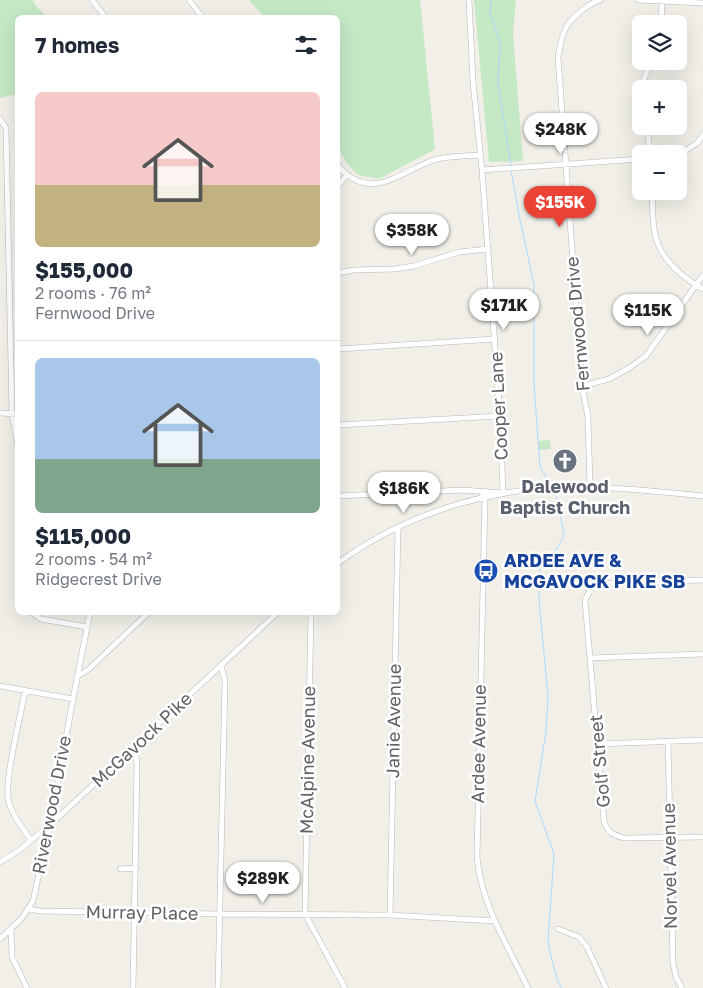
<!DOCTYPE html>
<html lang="en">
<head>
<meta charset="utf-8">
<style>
  body { margin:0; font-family:"Golos Text",sans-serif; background:#f2f2f3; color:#1f2937; height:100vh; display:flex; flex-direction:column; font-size:19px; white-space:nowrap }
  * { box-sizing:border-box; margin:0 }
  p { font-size:16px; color:#747a83 }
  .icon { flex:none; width:28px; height:28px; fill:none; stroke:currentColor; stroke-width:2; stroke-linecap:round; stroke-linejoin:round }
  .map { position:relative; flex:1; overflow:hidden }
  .drawer { position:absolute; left:15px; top:15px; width:325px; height:600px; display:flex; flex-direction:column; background:#fff; border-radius:8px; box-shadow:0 5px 20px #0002 }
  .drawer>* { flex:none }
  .controls { position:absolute; left:632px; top:15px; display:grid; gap:10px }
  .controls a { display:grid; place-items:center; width:55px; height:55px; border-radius:8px; background:#fff; box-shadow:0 5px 20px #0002; font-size:25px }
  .price { position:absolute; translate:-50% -42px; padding:0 11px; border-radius:18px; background:#fff; color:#222; font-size:16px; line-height:32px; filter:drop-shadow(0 1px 2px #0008) }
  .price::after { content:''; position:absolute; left:50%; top:30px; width:15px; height:11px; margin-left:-8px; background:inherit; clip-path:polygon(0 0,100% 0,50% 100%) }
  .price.current { background:#ea4335; color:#fff }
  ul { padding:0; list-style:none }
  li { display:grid; align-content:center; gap:10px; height:265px; padding:0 20px }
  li+li { border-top:1px solid #e0e1e3 }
  li span { display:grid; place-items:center; height:155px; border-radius:8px; color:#555 }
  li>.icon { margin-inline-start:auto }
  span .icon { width:90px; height:90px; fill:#fffc; stroke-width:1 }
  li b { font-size:21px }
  h2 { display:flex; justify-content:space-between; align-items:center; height:60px; padding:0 20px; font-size:21px }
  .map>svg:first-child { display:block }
</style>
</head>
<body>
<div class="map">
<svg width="703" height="988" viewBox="0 0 703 988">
  <rect width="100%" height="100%" fill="#f1efe8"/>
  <path fill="#c5e8c5" d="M0,0h33l2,5 12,12 -29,1 -1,76 -17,4z
    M249,0h171l15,149 -56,30 -21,-4 -11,-11 -9,-17v-129l-74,-1z
    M474,0h42l-3,34 10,127 -34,1z
    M550,440l1,9 -12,1v-9z"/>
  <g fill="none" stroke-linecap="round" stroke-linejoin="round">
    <path stroke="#aadaff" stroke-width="1" d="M491,0l-1,12 10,30 -2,41 13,83
      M511,170l9,50 14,64v101l6,81 10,20
      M552,489l6,12 6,35 -8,14 -16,16 -1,34 9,96 -2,36 -11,69 19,53 -6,87 4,20 6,21 4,6"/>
    <defs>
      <path id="minor" d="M92,0l14,18
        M189,0l14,18
        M638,0l65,3
        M661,24l1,-22
        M644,89v-10l7,-18
        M0,119l6,9 6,285 6,33
        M647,126l3,28
        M679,155l18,-12 6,-8
        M338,166c32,36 59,8 93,-5 11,-5 36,-5 49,-6
        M482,170l159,-11
        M338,186l8,-10
        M652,191c1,14 0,30 3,43 5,25 27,43 48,55
        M338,273l16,-3 41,-1 19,-3 45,-14 29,-3
        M338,349l157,-10
        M582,386l27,-7 20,-11 17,-12 57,-81
        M0,413l18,1
        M338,425l162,-9
        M590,487l-2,-70 -6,-31 -24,-329c2,-9 3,-19 7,-27 4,-11 24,-27 35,-30
        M481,491l4,7 -8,359c4,47 31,89 51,131
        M338,496l125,-6 40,3 -3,-77 -18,-246 -9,-88 -4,-82
        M338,563c71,-52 163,-79 251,-76 38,1 76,5 114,9
        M703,580l-108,4 -4,5 -6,11 19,221c3,11 9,14 20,17l79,-1
        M31,612l10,7 46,8
        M311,612l-6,302 40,74
        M591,658l112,-4
        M78,676l11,-7 60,-57
        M0,686l73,13
        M25,691c-4,24 -22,92 -16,112 4,13 14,26 22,37
        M668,741l5,222 3,14 6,11
        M599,744l104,-4
        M133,748l3,7 1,10 -4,223
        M0,862l18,-11 32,-26 228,-213
        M120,869l16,-1
        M29,909l11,2 179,3 171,1 105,6
        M390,915l8,-388
        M11,929l1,28 15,31
        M558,929l21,8 8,10 19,41
        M0,939l22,-21 11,-17 17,-76 23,-126 17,-87
        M218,988l7,-307 -4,-15"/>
    </defs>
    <use href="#minor" stroke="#b5b8bc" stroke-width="6"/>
    <use href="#minor" stroke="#fff" stroke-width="5"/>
  </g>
  <defs>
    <symbol id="church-disc" viewBox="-11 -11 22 22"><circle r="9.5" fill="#6b7280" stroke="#fff"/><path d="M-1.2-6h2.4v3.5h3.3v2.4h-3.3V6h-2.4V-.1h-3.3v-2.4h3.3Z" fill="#fff"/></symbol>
    <symbol id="bus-disc" viewBox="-11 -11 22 22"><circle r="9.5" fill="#1a4fb4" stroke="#fff"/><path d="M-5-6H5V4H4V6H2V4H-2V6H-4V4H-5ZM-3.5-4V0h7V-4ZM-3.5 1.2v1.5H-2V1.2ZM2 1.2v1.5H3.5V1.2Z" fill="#fff"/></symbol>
  </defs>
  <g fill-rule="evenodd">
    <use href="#church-disc" x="551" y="447" width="28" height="28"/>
    <use href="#bus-disc" x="472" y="557" width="28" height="28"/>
  </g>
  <g text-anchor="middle" stroke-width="5" stroke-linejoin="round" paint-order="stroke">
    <g font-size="18" fill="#5f6368" stroke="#fff">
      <text transform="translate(578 324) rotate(-95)" y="6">Fernwood Drive</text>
      <text transform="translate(499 406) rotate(-93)" y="6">Cooper Lane</text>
      <text transform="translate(394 721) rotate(-89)" y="6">Janie Avenue</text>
      <text transform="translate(142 740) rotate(-43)" y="6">McGavock Pike</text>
      <text transform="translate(479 744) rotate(-89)" y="6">Ardee Avenue</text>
      <text transform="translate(308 760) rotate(-89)" y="6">McAlpine Avenue</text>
      <text transform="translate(600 761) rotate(-95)" y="6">Golf Street</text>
      <text transform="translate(52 805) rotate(-79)" y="6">Riverwood Drive</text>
      <text transform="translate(670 866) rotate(-91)" y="6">Norvel Avenue</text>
      <text transform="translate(142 913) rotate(1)" y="6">Murray Place</text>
    </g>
    <g font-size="18" font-weight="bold" fill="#5b616d" stroke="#fff">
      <text x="565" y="493">Dalewood<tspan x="565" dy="21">Baptist Church</tspan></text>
    </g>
    <g font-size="18" font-weight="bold" fill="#164399" stroke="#fff" text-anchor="start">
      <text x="504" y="567">ARDEE AVE &amp;<tspan x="504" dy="21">MCGAVOCK PIKE SB</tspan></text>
    </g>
  </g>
</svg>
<div class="controls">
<a><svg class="icon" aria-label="layers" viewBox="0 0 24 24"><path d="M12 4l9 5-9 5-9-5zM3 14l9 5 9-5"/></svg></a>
<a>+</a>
<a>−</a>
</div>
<b class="price" style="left:561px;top:155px">$248K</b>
<b class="price current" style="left:560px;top:228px">$155K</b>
<b class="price" style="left:412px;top:256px">$358K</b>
<b class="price" style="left:504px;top:331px">$171K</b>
<b class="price" style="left:648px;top:336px">$115K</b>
<b class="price" style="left:404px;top:514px">$186K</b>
<b class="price" style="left:263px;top:904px">$289K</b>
<section class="drawer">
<h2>7 homes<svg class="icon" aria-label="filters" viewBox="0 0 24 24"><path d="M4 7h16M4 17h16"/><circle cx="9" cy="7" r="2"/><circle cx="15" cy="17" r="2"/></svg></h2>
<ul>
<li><span style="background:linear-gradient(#f6c9c9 60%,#c2b280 0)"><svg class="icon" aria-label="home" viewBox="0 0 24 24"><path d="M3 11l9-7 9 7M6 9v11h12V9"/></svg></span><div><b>$155,000</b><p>2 rooms · 76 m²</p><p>Fernwood Drive</p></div></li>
<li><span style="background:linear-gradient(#a9c7e8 65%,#7fa58c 0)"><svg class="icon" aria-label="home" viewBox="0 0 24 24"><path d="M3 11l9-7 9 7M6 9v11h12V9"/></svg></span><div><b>$115,000</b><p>2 rooms · 54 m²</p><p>Ridgecrest Drive</p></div></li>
</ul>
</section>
</div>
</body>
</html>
